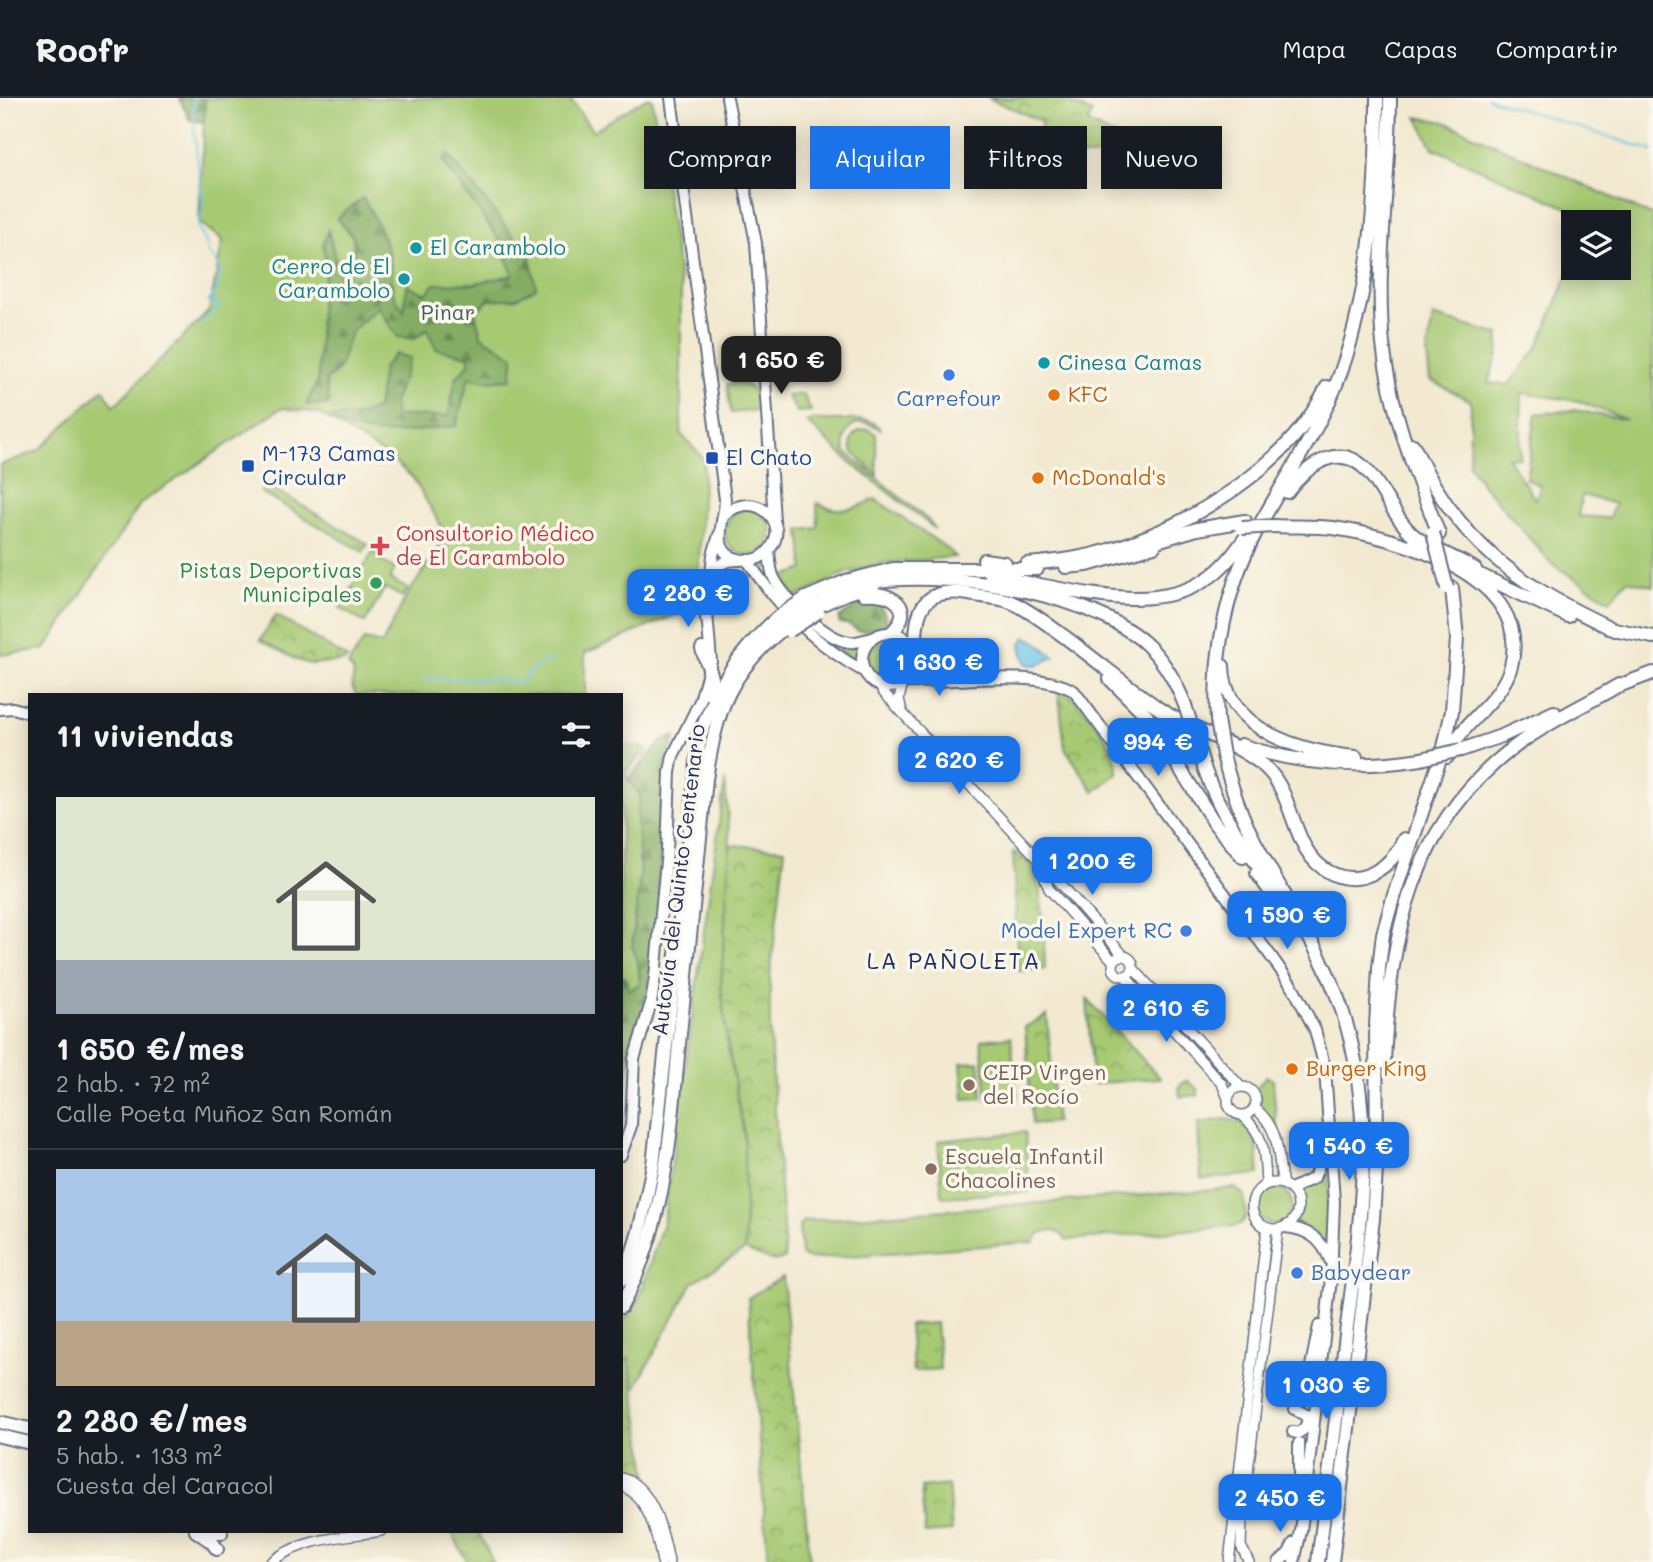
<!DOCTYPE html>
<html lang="es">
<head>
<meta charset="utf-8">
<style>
  body { margin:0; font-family:Mali,sans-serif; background:#20242c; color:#f1f3f6; height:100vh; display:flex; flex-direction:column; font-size:26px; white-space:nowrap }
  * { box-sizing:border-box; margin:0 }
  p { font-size:23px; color:#9ea1a6 }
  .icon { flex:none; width:38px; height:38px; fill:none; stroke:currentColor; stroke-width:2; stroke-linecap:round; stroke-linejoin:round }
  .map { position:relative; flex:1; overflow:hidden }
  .sheet { position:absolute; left:28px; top:595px; width:595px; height:840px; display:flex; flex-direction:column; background:#171b24; border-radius:0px; box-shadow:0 4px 18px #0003 }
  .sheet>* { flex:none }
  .banner { position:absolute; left:644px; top:28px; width:665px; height:63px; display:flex; gap:14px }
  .buttons { position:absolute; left:1561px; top:112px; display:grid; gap:14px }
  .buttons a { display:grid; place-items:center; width:70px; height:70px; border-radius:0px; background:#171b24; box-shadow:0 4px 18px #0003; font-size:35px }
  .price { position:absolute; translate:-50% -60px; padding:0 16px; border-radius:14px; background:#1a73e8; color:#fff; font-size:23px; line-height:46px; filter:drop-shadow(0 2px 4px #0008) }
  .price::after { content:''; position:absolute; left:50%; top:42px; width:21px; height:16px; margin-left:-10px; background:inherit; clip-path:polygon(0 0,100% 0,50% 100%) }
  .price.selected { background:#222; color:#fff }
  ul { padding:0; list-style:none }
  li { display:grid; align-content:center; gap:14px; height:371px; padding:0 28px }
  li+li { border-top:2px solid #363941 }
  li span { display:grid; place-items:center; height:217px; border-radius:0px; color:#555 }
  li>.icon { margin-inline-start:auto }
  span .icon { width:126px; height:126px; fill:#fffc; stroke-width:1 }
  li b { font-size:30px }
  h2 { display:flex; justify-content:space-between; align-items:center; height:84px; padding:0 28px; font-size:30px }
  .chip { padding:0 24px; border-radius:0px; background:#171b24; box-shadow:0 4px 18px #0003; font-size:24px; line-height:63px }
  .chip.selected { background:#1a73e8; color:#fff }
  header { display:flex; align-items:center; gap:42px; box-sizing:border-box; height:98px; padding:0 35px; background:#171b24; border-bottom:2px solid #363941 }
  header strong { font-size:33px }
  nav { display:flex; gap:38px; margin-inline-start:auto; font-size:24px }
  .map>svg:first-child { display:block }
</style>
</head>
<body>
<header>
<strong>Roofr</strong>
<nav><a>Mapa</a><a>Capas</a><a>Compartir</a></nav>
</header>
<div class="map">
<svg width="1653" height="1464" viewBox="0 0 1653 1464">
  <defs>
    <pattern id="forest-firs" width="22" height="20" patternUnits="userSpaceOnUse" patternTransform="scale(1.75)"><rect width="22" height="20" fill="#84ad64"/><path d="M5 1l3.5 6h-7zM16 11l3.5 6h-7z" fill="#6b8d56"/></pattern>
    <pattern id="park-crowns" width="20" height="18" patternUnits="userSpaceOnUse" patternTransform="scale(1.75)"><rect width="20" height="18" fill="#a6c972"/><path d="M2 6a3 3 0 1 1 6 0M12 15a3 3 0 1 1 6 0" fill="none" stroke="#86a461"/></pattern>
  </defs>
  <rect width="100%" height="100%" fill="#fbf7ec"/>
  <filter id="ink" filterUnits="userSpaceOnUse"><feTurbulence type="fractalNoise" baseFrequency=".0143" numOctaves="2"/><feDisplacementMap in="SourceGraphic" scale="14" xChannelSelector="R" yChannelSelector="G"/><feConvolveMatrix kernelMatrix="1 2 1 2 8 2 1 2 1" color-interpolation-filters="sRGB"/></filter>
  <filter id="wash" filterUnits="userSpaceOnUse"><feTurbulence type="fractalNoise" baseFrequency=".00686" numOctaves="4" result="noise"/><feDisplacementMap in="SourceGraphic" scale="28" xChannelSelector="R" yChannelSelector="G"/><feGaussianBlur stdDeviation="1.57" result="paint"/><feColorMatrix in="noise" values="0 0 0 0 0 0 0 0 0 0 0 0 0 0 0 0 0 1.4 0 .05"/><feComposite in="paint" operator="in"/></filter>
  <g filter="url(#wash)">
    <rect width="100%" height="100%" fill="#f2e9d0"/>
    <path fill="#a6c972" stroke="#607c68" stroke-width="2" fill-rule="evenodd" d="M205,0h364l24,33 53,-33h6l29,190v146l23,25 -7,147 -112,47v42h-229l-4,-9 2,-14 -6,-7 16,-25 18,4 23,-45 39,-60 -1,-10 -30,-51 -23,-20 -72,-45 -37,-5 -140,95 -96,146 -45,6v-190l38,-14 65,-62 11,17 95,-95 14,-71 -24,-17z
      M1417,19l28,5 208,94v370l-26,-6 -17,21 -58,-37 -69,-79 -14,-20 2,-64 -41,-21 -3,-27 6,-37 66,19 -1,19 -10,29 20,2 30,-38 35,-84v5h46v-46h-35l-3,-8 -148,-66zM1522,295l57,8 48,19 -53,-10 -38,4 -10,65 15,7 -6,13 -28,-42 13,1zM1582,397l33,9 -6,14 -31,-2z
      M734,285c18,0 24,11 24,27l-27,3 -4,-28z
      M803,296l8,17 -14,1 -10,-16z
      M812,322h53l10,3 6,7c-23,-15 -40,-5 -36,22l83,68 7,9 -84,-66 -44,-41z
      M868,331l8,5 1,41 -24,-22c-5,-14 0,-23 15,-24z
      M875,401l73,50 7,8 -78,7 -31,9 -50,24 -16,-19 24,-9 -4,-39 18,-2 -1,-25c22,11 37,7 58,-4z
      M725 434a23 23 0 1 1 46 0a23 23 0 1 1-46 0Z
      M373,454l6,3 -1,4 17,10 -5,10 18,10 -5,8 -18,-9 -20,35 -25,-15z
      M765,464l2,13 18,25 45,39 14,7 17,-1 -4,7v12l-47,-37 -27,-25 -27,-37z
      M868 562a20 20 0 1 1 40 0a20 20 0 1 1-40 0Z
      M621,646l27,5 -3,6 -7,3 -14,16 16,21 -3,18 3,64 -8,68 6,17 2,22 -11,7 -4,-14h-4z
      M725,682l5,65 -9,140 6,54 17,95 1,116 -52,32 -59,108 -5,-31 -8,8v-42l17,-24 26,-81z
      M1011,939l6,60 -30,3 -6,-60z
      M979,964l3,36 -18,1 -3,-36z
      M621,965l6,24 -6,50z
      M1266,978l7,4 4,52 -17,-26 -1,-11 -4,-5z
      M1187,982l11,10v5l-18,2 -1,-11z
      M1225,1021c34,3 32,27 34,55l-58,5 -3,-56z
      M1025,1034l4,60 -87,5 -4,-56z
      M1328,1039l1,110 -34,-23 7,-13 -4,-21 18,-10z
      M1235,1090l9,7 2,21 -4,7 -7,3 -168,14c-9,-11 -19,-12 -30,-4l-3,6 -225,17 -8,-4 -2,-29 4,-5z
      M1256 1108a18 18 0 1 1 36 0a18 18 0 1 1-36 0Z"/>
    <path fill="url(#forest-firs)" stroke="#506e61" stroke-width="2" d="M179,0h26l-1,24 -14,-2z
      M448,56l82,103 6,31 -19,10 -28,2 -14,12 6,24 33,20 -3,23 -27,2 -15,-4 -13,49c-44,5 -88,17 -127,-8l31,-3 17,-6 6,-41 12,-14 15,4 -7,22 -10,22 3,14h52l8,-38 13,-14v-8l-33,-7 -9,-20 -12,10 -17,-2 -20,-30 -27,25 -13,39 -12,9 3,24 -23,1 12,-25 2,-70 6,-47 -3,-18 5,-15 14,54 12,-25 -1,-22 -16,-19 26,-20c12,20 22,38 27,61 6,25 -5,28 14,52l3,-26 19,9 9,-10 41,-1 37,-8 -13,-34 -57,-80z
      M877,501c3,9 9,14 10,24l-16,7 -13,1 -8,-6 -11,-2v-6l14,-8 2,-6z
      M676,638l-11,31 -7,157 -11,72 -17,60 -3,31 -6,-24v-86h4l4,13 11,-6 -2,-22 -6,-16 8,-69 -3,-64 3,-18 -12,-16 35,-39z"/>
    <path fill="url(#park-crowns)" stroke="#607c68" stroke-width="2" d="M988,0h70l34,15 -4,10 55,26 -8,5 -92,4 -2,-37z
      M265,386l103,60 -5,8 -102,-60z
      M276,517l71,43 -2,3 -35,3 -13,-4 -37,-20z
      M1058,589c23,15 61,58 59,86l-23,19 -29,-44z
      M730,747l55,4 -15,128v59l15,222c-11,8 -28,-4 -40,-8l-1,-116 -17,-95 -6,-54z
      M1013,754c6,3 13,7 18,13 13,18 13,80 14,104l-27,2z
      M1087,901l73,79 -67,6z
      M1047,917l9,107 -24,2 -7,-97z
      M783,1179l27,285h-42l-20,-264z
      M936,1225l4,46 -27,2 -4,-46z
      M629,1260l20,127 -28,-13v-105z
      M948,1387l4,46 -27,2 -4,-45z
      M451,1433h27l15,31h-26z"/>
    <path fill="#6dc4ea" stroke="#447aa4" stroke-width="2" d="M1025,539l11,4 18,16c-10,4 -19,12 -29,6l-4,-18z"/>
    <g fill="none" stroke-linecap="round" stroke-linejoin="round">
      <path stroke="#6dc4ea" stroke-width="2" d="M194,0v31l9,77 -5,21 9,18 1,8c18,13 13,33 0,49l13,3 -21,19
        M1487,0l166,53
        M423,581h70l27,4 14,-15 19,-10"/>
    </g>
  </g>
  <g filter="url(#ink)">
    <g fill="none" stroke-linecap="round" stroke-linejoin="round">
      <defs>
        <path id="minor" d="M879,586l4,8 172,185 69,79
          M902,613l-3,-12 4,-17
          M1040,767l9,24 65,73
          M1113 868a10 10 0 1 1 20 0a10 10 0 1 1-20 0Z
          M1133,870l108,119
          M1125,878l97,108 6,14
          M1228 1003a14 14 0 1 1 28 0a14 14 0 1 1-28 0Z
          M1255,1010c27,23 21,45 28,76
          M1243,1018c24,22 21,38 23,68
          M1252 1108a23 23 0 1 1 46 0a23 23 0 1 1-46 0Z
          M621,1380c32,7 43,57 48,84
          M621,1387c28,12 36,50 41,77
          M271,1464c30,-24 74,-25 110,-31
          M1229,1464l38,-334
          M1249,1464l-8,-16 1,-26 36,-291"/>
        <path id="major" d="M671,0l54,401c0,21 -19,59 21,61 9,1 18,-3 24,-11 22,-28 -18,-61 -45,-34
          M727,0l29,145 18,277
          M769,452c1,9 1,20 5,28 10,20 52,62 76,64 7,1 14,-2 22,-4
          M747,462c30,45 70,86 118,112
          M712,479c6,-14 13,-17 28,-17
          M706,521l7,-64 6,-20
          M862 562a27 27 0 1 1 54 0a27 27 0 1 1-54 0Z
          M904,584c46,1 132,-14 170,9l199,268 21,30 21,41 10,38 9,134 -3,77 -30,252 -7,31
          M0,611l13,-1 17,5
          M621,1057l10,-29 3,-67 17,-56 4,-26 12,-126 3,-79 3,-16 27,-55 11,-40 -4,-48
          M1291,1091l23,-11 6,-16 6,-26
          M1285,1129c23,2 37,12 45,33
          M1301,1303l9,-30 9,-45
          M1295,1311l11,6 2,9
          M1293,1334l5,1 6,-4 7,-14
          M1299,1345v46
          M1279,1464l10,-9 5,-10"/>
        <path id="highway" d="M1390,0c0,82 -15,164 -7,246 7,67 32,128 56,190
          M1413,347c45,99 106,140 202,185
          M1287,394c21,-27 54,-54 83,-18 15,18 23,41 40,58 17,16 45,25 65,37
          M1274,428c20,1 40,0 59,2 66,9 201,48 178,138 -10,37 -50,55 -64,91
          M1147,446l50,-15 48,-8
          M984,462l21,3
          M1027,466c26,-2 53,-5 79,-13 82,-24 183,-84 221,-164
          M1066,469l21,-2 67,-19
          M1480,477l88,41
          M991,479c67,7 161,44 220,-1 16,-12 28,-29 39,-45
          M864,485c77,-14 221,7 281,60 19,17 31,39 40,62
          M864,496c27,-3 54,14 27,39
          M806,500l40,-17 47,-12h144
          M814,510l33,-15 26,-7
          M1609,530l44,9
          M702,551c5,17 14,28 9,46
          M916,561c-1,-43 1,-74 53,-65 13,3 30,3 42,8 19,8 37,23 54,35 31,23 61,48 93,71 33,23 78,33 107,59 32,29 25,86 66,106 31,15 61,-6 73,-34
          M1223,568c1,65 80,86 133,91
          M1110,581l36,36 69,109 28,33
          M1613,590l40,-15
          M1217,622c-4,-65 9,-132 40,-190 25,-47 56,-90 77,-140 37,-91 43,-194 43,-292
          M1197,646c14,55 37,88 69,133
          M1241,647c58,20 119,24 180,14
          M1461,652l43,-15 50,-23
          M1223,657c7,27 15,54 28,79 29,59 69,111 90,173 36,106 20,212 6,319 -9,79 -19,157 -29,236
          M1257,775l42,59
          M1384,964c6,-126 26,-238 133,-317 32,-24 68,-40 102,-60
          M621,1182c18,-35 24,-77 32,-115l47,-430c17,-50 38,-82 77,-117
          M621,1209c46,-83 50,-181 59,-273 9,-85 17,-170 26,-255 11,-70 22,-106 79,-152
          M0,1324l30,7
          M0,1338l30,7
          M196,1433l16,11 5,7
          M205,1433l16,2
          M1332,1464l41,-343 4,-66 -1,-127 3,-58 4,-34 10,-36 51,-151 8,-36 5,-73 -5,-50"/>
      </defs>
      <use href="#minor" stroke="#667086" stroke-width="12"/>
      <use href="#major" stroke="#667086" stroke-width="14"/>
      <use href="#highway" stroke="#667086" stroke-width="16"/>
      <use href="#minor" stroke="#fff" stroke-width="9"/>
      <use href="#major" stroke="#fff" stroke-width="10"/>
      <use href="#highway" stroke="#fff" stroke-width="12"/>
      <defs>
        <path id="highway-bridge" d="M1242,430l32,-2
          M1433,435l14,55
          M777,520l29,-20
          M783,526l29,-19
          M789,533l29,-19
          M1185,607l12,39
          M1217,622l6,35
          M1421,661l40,-9"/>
      </defs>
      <use href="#highway-bridge" stroke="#667086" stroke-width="16" stroke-linecap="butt"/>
      <use href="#highway-bridge" stroke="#fff" stroke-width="12"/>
    </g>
  </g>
  <g fill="#0f9aa8" stroke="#fbf7ec" stroke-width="2.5">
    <circle cx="416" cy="150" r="7"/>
    <circle cx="404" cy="181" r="7"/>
    <circle cx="1044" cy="265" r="7"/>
  </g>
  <g fill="#3f7fe0" stroke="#fbf7ec" stroke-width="2.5">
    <circle cx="949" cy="277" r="7"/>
    <circle cx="1186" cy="833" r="7"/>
    <circle cx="1297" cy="1175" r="7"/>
  </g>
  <g fill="#e8710a" stroke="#fbf7ec" stroke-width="2.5">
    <circle cx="1054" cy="297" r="7"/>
    <circle cx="1038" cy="380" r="7"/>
    <circle cx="1292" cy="971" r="7"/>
  </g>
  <g fill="#1a4fb4" stroke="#fbf7ec" stroke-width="2.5">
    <rect x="705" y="353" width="14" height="14" rx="3.5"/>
    <rect x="241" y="361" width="14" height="14" rx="3.5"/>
  </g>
  <path fill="#e0444e" stroke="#fbf7ec" stroke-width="2.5" d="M376.5 437.5h7v7h7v7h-7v7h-7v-7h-7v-7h7z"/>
  <circle fill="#2e9e5b" stroke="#fbf7ec" stroke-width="2.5" cx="376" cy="485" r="7"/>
  <g fill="#8d6e63" stroke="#fbf7ec" stroke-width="2.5">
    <circle cx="969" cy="987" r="7"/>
    <circle cx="931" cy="1071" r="7"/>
  </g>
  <g text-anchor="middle" stroke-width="7" stroke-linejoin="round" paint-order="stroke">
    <g font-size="21" fill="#0d838f" stroke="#fbf7ec" text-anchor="start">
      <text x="430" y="157">El Carambolo</text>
      <text x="390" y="176" text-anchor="end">Cerro de El<tspan x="390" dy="24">Carambolo</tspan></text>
      <text x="1058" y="272">Cinesa Camas</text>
    </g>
    <g font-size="21" fill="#455d64" stroke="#fbf7ec">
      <text x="448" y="222">Pinar</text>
    </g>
    <g font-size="21" fill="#c56008" stroke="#fbf7ec" text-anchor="start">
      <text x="1068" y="304">KFC</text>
      <text x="1052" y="387">McDonald's</text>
      <text x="1306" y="978">Burger King</text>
    </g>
    <g font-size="21" fill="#366cbe" stroke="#fbf7ec">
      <text x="949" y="308">Carrefour</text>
      <text x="1172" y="840" text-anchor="end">Model Expert RC</text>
      <text x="1311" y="1182" text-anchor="start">Babydear</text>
    </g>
    <g font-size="21" fill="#164399" stroke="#fbf7ec" text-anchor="start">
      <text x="262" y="363">M-173 Camas<tspan x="262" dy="24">Circular</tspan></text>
      <text x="726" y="367">El Chato</text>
    </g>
    <g font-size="21" fill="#be3a42" stroke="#fbf7ec" text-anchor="start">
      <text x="396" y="443">Consultorio Médico<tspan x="396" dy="24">de El Carambolo</tspan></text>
    </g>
    <g font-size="21" fill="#27864d" stroke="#fbf7ec" text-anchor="end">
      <text x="362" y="480">Pistas Deportivas<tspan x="362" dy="24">Municipales</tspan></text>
    </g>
    <g font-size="21" fill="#1b2f5e" stroke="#fbf7ec">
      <text transform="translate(679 782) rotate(-83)" y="7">Autovía del Quinto Centenario</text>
    </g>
    <g font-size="21" fill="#785e54" stroke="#fbf7ec" text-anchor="start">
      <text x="983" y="982">CEIP Virgen<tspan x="983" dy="24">del Rocío</tspan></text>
      <text x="945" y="1066">Escuela Infantil<tspan x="945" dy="24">Chacolines</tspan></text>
    </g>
    <g font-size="23" letter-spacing="2" fill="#1b2f5e" stroke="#fbf7ec">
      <text x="954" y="871">LA PAÑOLETA</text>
    </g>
  </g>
</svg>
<div class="buttons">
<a><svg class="icon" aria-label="layers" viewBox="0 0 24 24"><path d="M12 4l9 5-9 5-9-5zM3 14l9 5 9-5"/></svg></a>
</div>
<b class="price selected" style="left:781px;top:298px">1 650 €</b>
<b class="price" style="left:688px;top:531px">2 280 €</b>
<b class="price" style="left:939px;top:600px">1 630 €</b>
<b class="price" style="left:1158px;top:680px">994 €</b>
<b class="price" style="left:959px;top:698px">2 620 €</b>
<b class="price" style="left:1092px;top:799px">1 200 €</b>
<b class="price" style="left:1287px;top:853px">1 590 €</b>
<b class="price" style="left:1166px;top:946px">2 610 €</b>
<b class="price" style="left:1349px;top:1084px">1 540 €</b>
<b class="price" style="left:1326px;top:1323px">1 030 €</b>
<b class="price" style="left:1280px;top:1436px">2 450 €</b>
<div class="banner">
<a class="chip">Comprar</a>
<a class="chip selected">Alquilar</a>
<a class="chip">Filtros</a>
<a class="chip">Nuevo</a>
</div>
<section class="sheet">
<h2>11 viviendas<svg class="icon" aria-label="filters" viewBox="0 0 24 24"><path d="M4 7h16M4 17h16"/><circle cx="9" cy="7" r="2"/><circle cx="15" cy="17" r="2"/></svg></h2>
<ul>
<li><span style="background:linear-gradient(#dfe7d0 75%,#9aa5b1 0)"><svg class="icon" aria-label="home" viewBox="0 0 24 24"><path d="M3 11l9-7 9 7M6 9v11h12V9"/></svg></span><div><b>1 650 €/mes</b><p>2 hab. · 72 m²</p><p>Calle Poeta Muñoz San Román</p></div></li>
<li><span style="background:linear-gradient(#a9c7e8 70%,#b9a48a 0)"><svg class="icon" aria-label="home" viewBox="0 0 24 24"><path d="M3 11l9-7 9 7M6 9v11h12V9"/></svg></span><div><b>2 280 €/mes</b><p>5 hab. · 133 m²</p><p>Cuesta del Caracol</p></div></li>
</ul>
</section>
</div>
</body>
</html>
